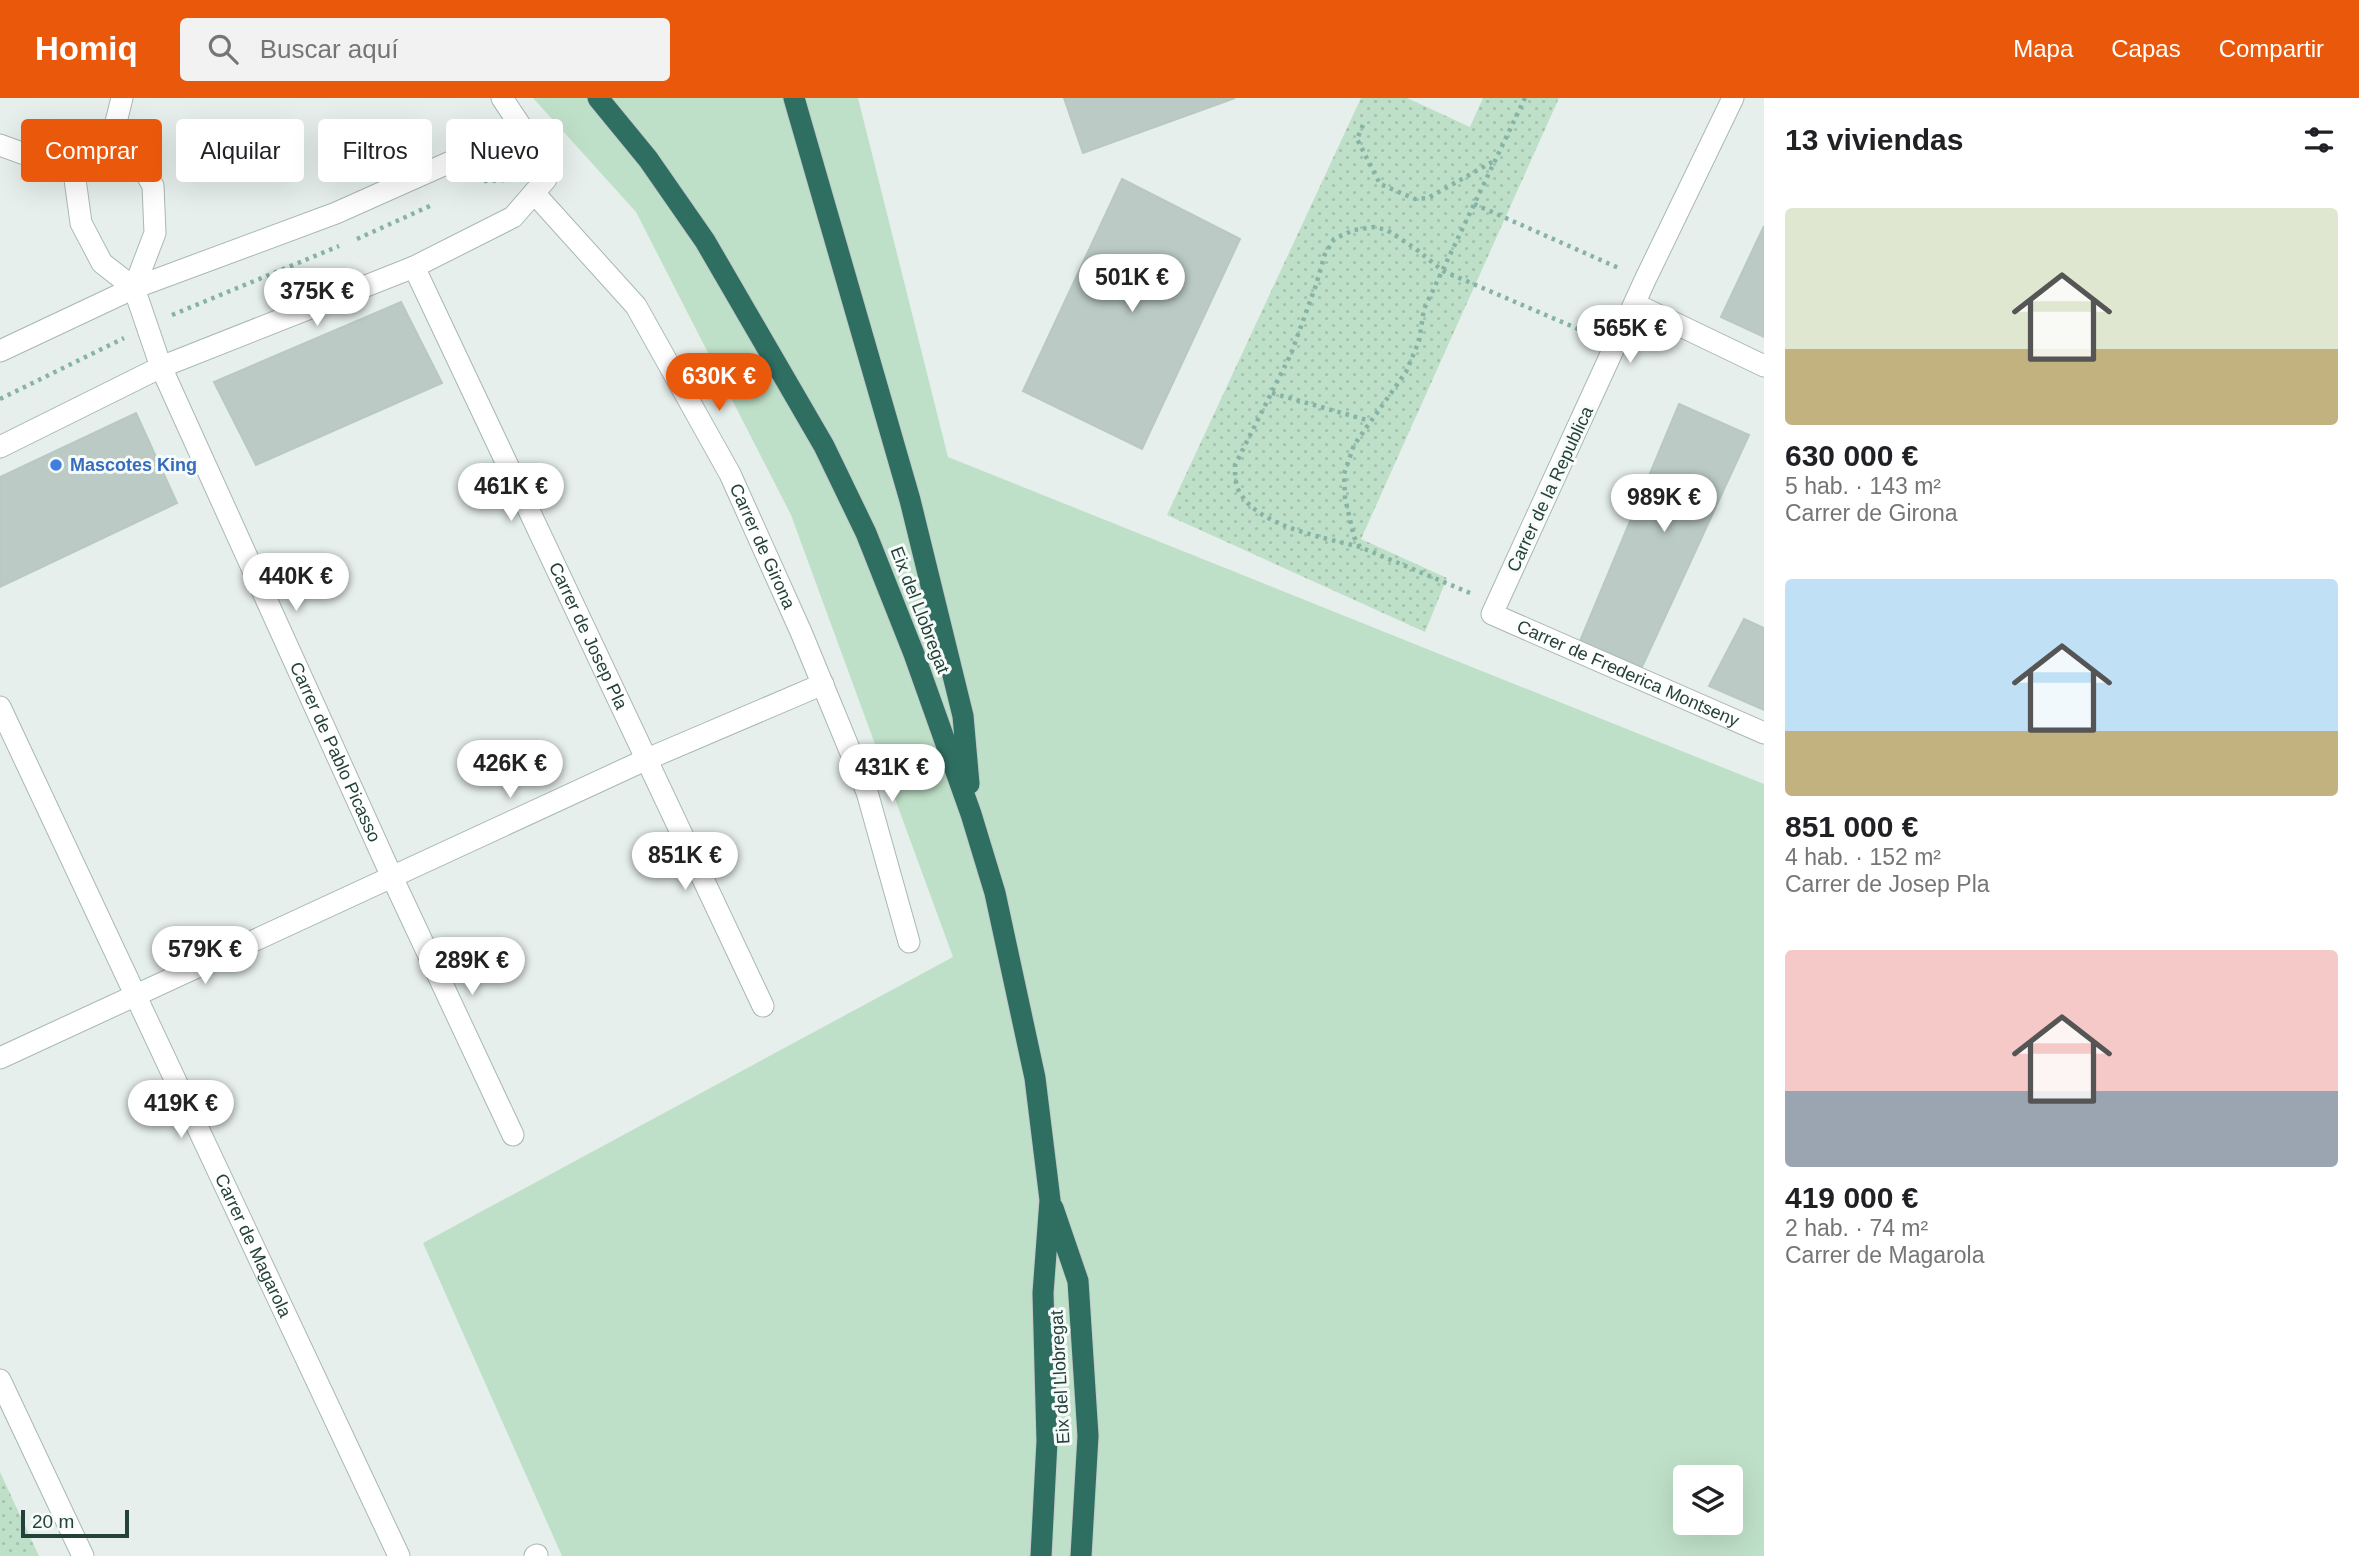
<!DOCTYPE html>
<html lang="es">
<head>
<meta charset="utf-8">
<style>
  body { margin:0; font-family:Helvetica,sans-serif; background:#f2f2f2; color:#202124; height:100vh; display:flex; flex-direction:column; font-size:26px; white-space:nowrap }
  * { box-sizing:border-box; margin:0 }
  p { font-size:23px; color:#757577 }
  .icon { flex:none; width:38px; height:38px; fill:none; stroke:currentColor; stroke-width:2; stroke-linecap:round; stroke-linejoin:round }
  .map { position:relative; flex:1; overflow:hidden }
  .drawer { display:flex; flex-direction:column; background:#fff; width:595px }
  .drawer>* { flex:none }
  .top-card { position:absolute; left:21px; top:21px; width:665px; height:63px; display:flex; gap:14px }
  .buttons { position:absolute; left:1673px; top:1367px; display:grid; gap:14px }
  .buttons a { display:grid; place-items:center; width:70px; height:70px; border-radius:7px; background:#fff; box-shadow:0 7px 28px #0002; font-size:35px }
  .scale { position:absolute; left:21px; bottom:18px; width:108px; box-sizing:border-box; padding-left:7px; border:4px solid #24423a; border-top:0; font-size:19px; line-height:24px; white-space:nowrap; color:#24423a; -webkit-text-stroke:5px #f7fbf9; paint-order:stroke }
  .price { position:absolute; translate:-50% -60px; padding:0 16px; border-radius:24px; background:#fff; color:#222; font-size:23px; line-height:46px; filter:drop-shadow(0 2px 4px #0008) }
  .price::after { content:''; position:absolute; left:50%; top:42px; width:21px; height:16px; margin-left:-10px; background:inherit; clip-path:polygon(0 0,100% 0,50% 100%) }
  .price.selected { background:#ea580c; color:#fff }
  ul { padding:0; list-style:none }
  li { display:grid; align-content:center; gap:14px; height:371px; padding:0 21px }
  li span { display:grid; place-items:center; height:217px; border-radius:7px; color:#555 }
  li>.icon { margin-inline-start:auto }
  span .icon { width:126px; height:126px; fill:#fffc; stroke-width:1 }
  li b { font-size:30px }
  h2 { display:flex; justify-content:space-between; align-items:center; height:84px; padding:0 21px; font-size:30px }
  .chip { padding:0 24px; border-radius:7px; background:#fff; box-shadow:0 7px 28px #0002; font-size:24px; line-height:63px }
  .chip.selected { background:#ea580c; color:#fff }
  header { display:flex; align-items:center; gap:42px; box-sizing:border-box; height:98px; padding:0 35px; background:#ea580c; color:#fff }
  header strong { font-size:33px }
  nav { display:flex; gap:38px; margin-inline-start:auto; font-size:24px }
  .search { width:490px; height:63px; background:#f2f2f2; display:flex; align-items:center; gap:18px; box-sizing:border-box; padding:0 24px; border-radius:7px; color:#757577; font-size:26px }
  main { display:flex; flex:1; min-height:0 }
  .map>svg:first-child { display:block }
</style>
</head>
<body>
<header>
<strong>Homiq</strong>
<div class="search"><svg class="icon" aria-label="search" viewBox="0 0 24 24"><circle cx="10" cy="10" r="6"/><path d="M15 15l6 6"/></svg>Buscar aquí</div>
<nav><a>Mapa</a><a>Capas</a><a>Compartir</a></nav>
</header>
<main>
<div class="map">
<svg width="1764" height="1458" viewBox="0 0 1764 1458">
  <defs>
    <pattern id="park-dots" width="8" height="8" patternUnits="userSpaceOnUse" patternTransform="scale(1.75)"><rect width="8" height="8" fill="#bfe0c8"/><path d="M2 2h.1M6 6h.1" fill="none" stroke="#a4c1ad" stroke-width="1.8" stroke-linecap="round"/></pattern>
  </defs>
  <rect width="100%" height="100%" fill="#e6efeb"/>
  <path fill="#bfe0c8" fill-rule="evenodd" d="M533,0h325l90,359 816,327v772h-1202l-139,-313 530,-286 -162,-442 -155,-303zM1685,1379h46v45h-46z"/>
  <path fill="url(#park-dots)" d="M1361,0h46l63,29 13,-29h76l-198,441 86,39 -22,54 -258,-117z
    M0,1374l39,84h-39z"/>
  <path fill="#bbcac4" stroke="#b8c9c2" stroke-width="2" d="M1064,0h171l-152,55z
    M1122,81l118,60 -98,210 -119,-58z
    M1764,128v111l-43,-20z
    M401,204l41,81 -186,82 -42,-83z
    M1679,306l70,31 -107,232 -62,-26z
    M136,315l41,90 -177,84v-110z
    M1744,521l20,9v82l-55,-24z"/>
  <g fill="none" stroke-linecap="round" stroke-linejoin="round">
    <defs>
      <g id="street">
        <path id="s1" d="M1733,0l-88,182 -153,334 272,119"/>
        <path d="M0,47l74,27"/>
        <path d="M110,48l-29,14 -7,12 7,51 21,40 32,25"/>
        <path d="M110,48l30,16 13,24 2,47 -21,55"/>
        <path d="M110,48l12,-48"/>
        <path id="s2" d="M534,95l102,113 94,168 71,158 66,160 42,150"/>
        <path id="s3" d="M414,169l349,739"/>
        <path id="s4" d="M134,190l27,79 231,510 121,258"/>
        <path d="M1635,206l129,62"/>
        <path d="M0,253l134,-63 202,-75 166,-74 34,10"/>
        <path d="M0,349l161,-80 253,-100 99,-50 33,-38 -10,-30 -34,-51"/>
        <path id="s5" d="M0,609l399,849"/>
        <path d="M0,960l645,-298 178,-76"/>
        <path d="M0,1282l83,176"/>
        <path d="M535,1458l2,-1"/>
      </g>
      <path id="highway" d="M598,0l50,61 57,82 119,205 42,87 48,121 57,160 24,79 40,185 15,122 -7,93 4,148 -6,115
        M794,0l116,402 53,216 6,68
        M1053,1110l25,73 10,155 -7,120"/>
    </defs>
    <use href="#street" stroke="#a8b8b2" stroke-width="23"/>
    <use href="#highway" stroke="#c2cac8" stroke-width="23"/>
    <path stroke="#86b3a5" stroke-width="4.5" stroke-dasharray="3.5 5" stroke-linecap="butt" d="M1363,27l-6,14 23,45 35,15 13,-1 66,-37
      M484,83l23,-1
      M1474,106l147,65
      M357,141l75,-34
      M172,217l167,-69
      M1272,295l98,28
      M0,301l124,-61
      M1360,449c-35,-9 -97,-20 -118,-51 -7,-9 -7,-19 -7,-31l56,-111 25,-69 9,-31 9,-15 20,-9 20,-3 13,3 29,19 27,22 147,63
      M1470,495l-110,-46 -6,-10 -9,-39 -1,-24 10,-29 52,-73 13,-31 5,-32 101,-211"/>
    <use href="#street" stroke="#fff" stroke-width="21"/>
    <use href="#highway" stroke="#2f6f62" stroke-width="21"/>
  </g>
  <circle fill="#3f7fe0" stroke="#f7fbf9" stroke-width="2.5" cx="56" cy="367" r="7"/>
  <g text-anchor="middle" stroke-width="6" stroke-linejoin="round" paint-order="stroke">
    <g font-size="18" font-weight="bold" fill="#366cbe" stroke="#f7fbf9" text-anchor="start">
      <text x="70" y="373">Mascotes King</text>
    </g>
    <g font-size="18" fill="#24423a" stroke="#f7fbf9">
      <text transform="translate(1550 391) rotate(-65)" y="6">Carrer de la Republica</text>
      <text dy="6" stroke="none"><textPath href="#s2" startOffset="424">Carrer de Girona</textPath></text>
      <text transform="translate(920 512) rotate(69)" y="6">Eix del Llobregat</text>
      <text dy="6" stroke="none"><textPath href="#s3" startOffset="408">Carrer de Josep Pla</textPath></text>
      <text dy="6" stroke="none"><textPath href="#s1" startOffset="718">Carrer de Frederica Montseny</textPath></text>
      <text dy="6" stroke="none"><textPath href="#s4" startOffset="506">Carrer de Pablo Picasso</textPath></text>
      <text dy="6" stroke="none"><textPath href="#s5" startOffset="595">Carrer de Magarola</textPath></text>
      <text transform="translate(1060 1279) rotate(-93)" y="6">Eix del Llobregat</text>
    </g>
  </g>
</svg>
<div class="buttons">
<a><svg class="icon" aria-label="layers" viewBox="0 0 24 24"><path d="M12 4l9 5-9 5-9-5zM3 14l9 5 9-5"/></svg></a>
</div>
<div class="scale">20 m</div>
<b class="price" style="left:1132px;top:216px">501K €</b>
<b class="price" style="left:317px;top:230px">375K €</b>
<b class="price" style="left:1630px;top:267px">565K €</b>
<b class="price selected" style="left:719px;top:315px">630K €</b>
<b class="price" style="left:511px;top:425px">461K €</b>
<b class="price" style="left:1664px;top:436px">989K €</b>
<b class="price" style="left:296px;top:515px">440K €</b>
<b class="price" style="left:510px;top:702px">426K €</b>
<b class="price" style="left:892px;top:706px">431K €</b>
<b class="price" style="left:685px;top:794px">851K €</b>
<b class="price" style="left:205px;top:888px">579K €</b>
<b class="price" style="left:472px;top:899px">289K €</b>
<b class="price" style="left:181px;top:1042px">419K €</b>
<div class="top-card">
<a class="chip selected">Comprar</a>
<a class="chip">Alquilar</a>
<a class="chip">Filtros</a>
<a class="chip">Nuevo</a>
</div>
</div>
<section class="drawer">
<h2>13 viviendas<svg class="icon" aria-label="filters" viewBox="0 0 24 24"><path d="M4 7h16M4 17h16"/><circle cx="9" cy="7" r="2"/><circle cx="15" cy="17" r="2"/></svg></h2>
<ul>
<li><span style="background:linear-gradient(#dfe7d0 65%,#c2b280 0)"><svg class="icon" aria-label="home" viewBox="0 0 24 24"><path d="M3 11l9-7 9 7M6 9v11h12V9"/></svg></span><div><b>630 000 €</b><p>5 hab. · 143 m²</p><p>Carrer de Girona</p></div></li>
<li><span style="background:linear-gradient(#bfe0f5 70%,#c2b280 0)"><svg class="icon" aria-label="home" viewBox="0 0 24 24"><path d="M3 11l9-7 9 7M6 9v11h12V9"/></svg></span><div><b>851 000 €</b><p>4 hab. · 152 m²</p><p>Carrer de Josep Pla</p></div></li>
<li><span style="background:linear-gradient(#f6c9c9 65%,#9aa5b1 0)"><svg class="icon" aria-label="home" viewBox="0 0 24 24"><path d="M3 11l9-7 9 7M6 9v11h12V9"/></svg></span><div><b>419 000 €</b><p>2 hab. · 74 m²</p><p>Carrer de Magarola</p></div></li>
</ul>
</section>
</main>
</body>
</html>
